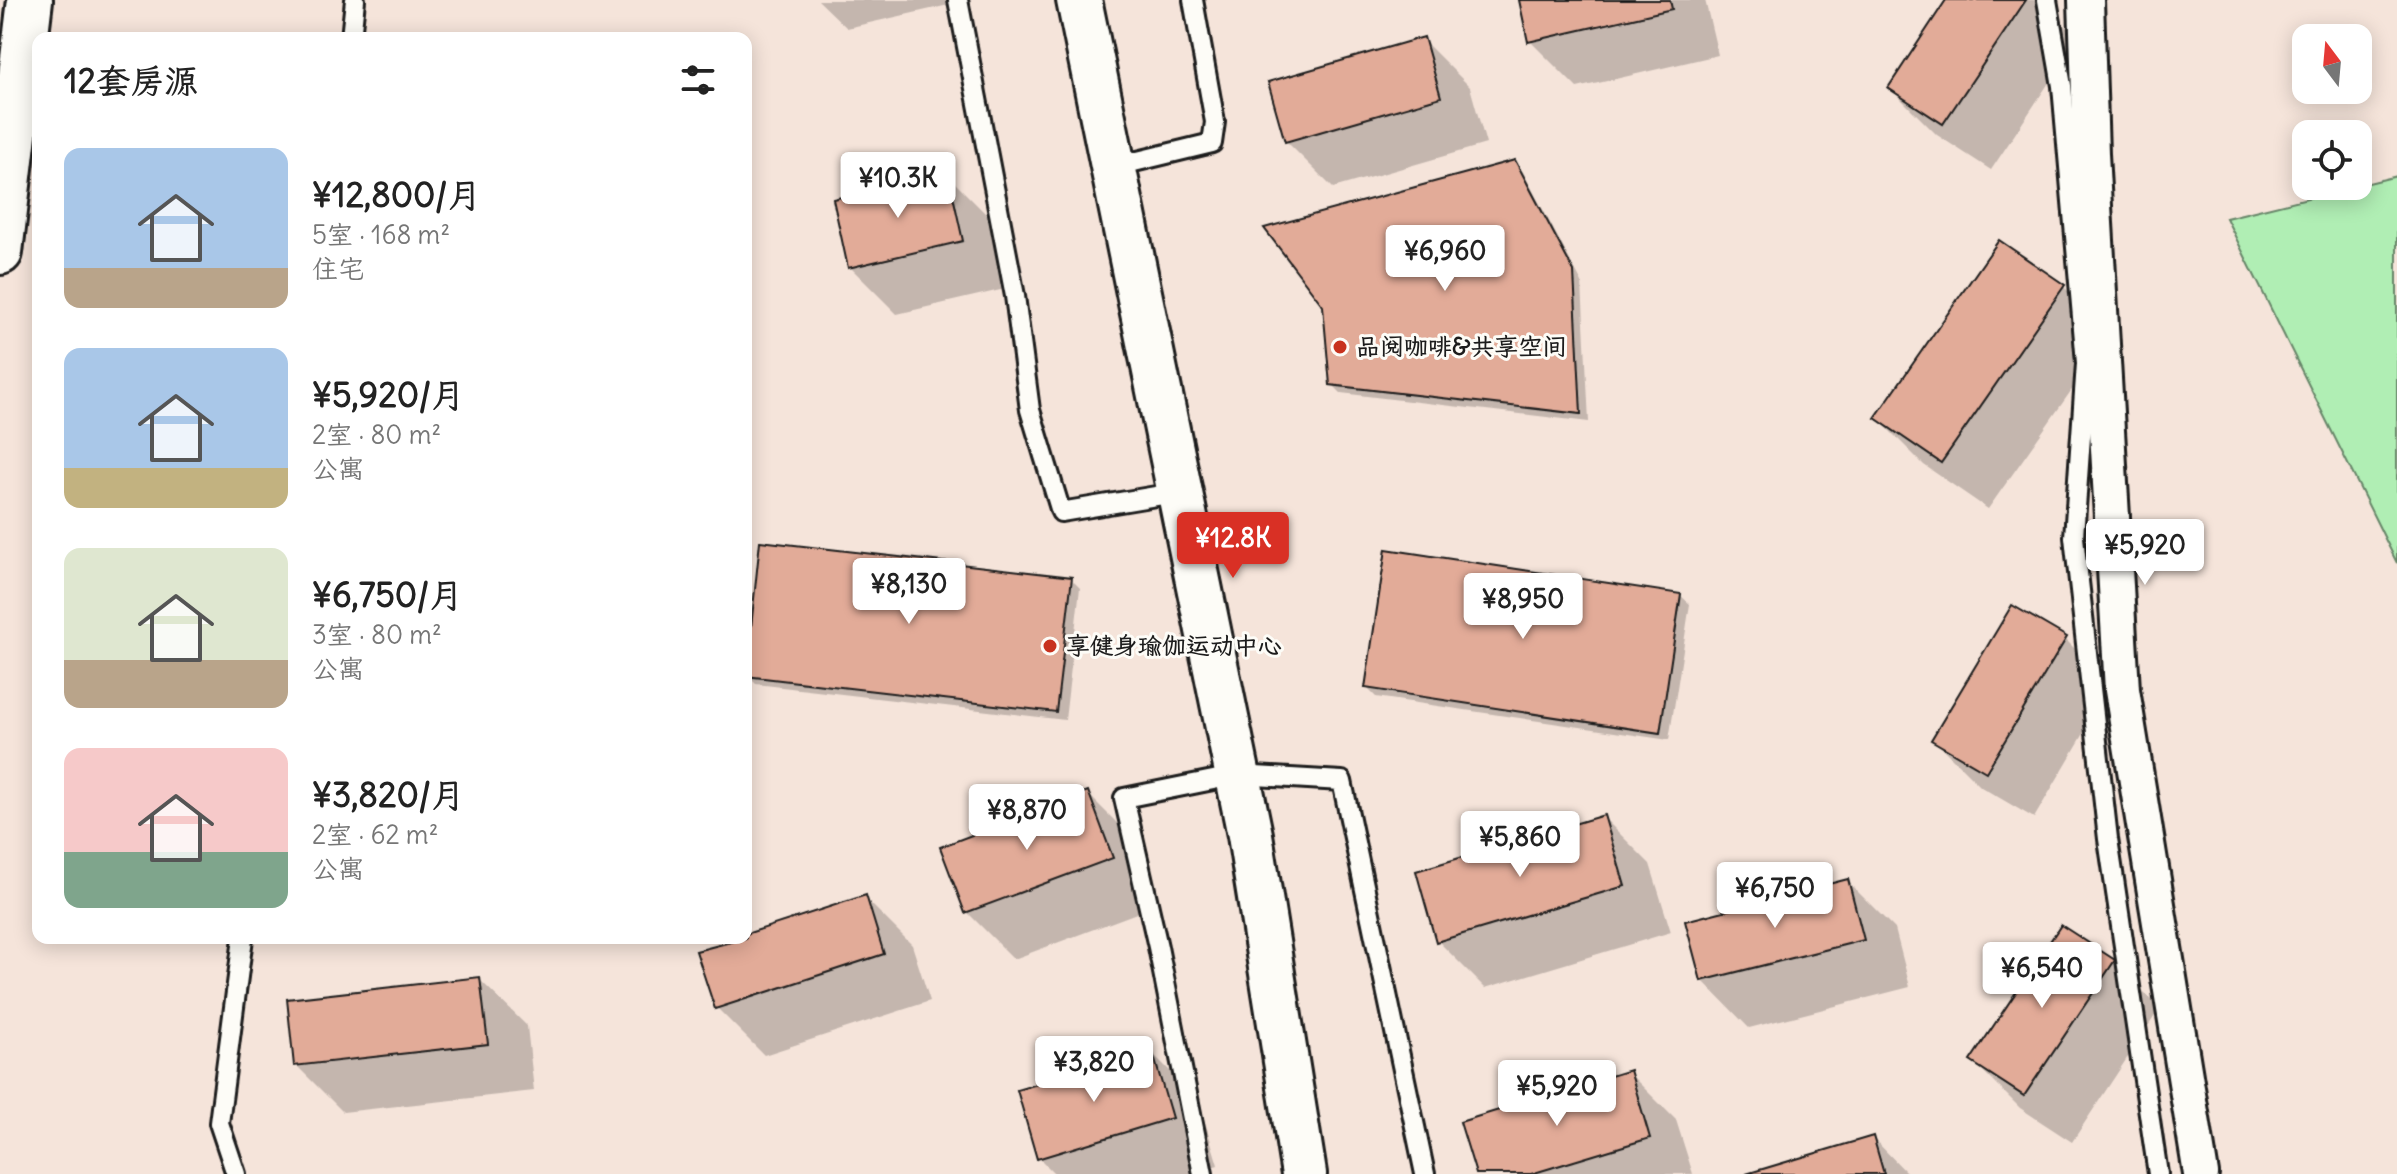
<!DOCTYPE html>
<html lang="zh">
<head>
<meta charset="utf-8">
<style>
  body { margin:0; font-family:Delius,"LXGW WenKai TC",sans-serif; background:#f2f2f2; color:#222; height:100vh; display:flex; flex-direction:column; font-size:30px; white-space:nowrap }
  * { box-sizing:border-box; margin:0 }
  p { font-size:26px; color:#767676 }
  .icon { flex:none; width:44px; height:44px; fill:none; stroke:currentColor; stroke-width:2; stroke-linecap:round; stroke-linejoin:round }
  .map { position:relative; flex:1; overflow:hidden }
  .sheet { position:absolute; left:32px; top:32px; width:720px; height:912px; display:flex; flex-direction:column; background:#fff; border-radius:16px; box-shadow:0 4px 20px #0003 }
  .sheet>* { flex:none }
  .needle { width:52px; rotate:344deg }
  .fabs { position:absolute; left:2292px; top:24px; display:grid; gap:16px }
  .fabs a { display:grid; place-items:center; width:80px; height:80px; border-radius:16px; background:#fff; box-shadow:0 4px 20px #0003; font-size:40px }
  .price { position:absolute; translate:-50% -68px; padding:0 18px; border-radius:8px; background:#fff; color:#222; font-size:26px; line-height:52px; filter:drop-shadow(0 2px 4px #0008) }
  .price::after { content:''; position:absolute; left:50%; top:48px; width:24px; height:18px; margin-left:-12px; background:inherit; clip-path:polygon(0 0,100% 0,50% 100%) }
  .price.on { background:#d93025; color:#fff }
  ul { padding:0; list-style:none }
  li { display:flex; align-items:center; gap:24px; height:200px; padding:0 32px }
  li span { display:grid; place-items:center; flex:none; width:224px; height:160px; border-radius:16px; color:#555 }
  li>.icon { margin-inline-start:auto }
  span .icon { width:96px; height:96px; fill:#fffc; stroke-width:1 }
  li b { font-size:34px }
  h2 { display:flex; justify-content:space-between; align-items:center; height:96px; padding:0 32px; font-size:34px }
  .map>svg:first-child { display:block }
</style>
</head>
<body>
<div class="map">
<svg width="2397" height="1174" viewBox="0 0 2397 1174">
  <rect width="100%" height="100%" fill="#f5e4da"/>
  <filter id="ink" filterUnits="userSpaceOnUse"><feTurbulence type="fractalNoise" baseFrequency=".0125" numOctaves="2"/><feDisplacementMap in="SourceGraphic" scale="16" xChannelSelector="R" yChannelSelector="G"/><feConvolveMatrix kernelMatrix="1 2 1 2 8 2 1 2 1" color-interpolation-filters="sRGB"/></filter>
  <g filter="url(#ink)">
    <path fill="#b0eeb4" stroke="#668568" stroke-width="2" d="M2397,176v387l-171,-345z"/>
    <path fill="#0003" d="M818,0h144v2l-115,26z
      M1521,0h184l13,55 -141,33 -47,-47z
      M1948,0h91l39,39 -87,131 -54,-35 -47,-47z
      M1423,40l47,47 16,57 -153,44 -47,-47z
      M1514,162l9,10 59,111 7,139 -248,-29 -9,-9z
      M947,175l47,47 15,66 -112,26 -47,-47z
      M2000,243l64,44 47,47 -123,175 -64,-44 -47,-47z
      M1071,579l9,9 -15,132 -309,-36 -9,-9z
      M1680,595l10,9 -21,136 -293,-43 -9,-9z
      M2065,639l47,47 -78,132 -53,-31 -47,-47z
      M1087,793l47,47 24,65 -144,54 -47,-47z
      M1603,817l47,47 21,68 -186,56 -47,-47z
      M1848,882l47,47 15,58 -161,41 -47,-48z
      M865,898l47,47 18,56 -166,54 -47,-47 -19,-56z
      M2113,961l47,47 -88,134 -52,-34 -47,-47z
      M479,979l48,47 7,65 -191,21 -47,-47z
      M1151,1052l47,47 20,66 -29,9h-134l-16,-16z
      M1629,1073l47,47 17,54h-215z
      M1873,1138l35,36h-155z"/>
    <path fill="#e2ab98" stroke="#1c1c1c" stroke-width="2" d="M1519,0h151l2,9 -144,33z
      M1946,0h80l-83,124 -55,-36z
      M1424,37l17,60 -156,45 -17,-60z
      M1515,160l59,112 7,142 -251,-29 -7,-79 -59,-78z
      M948,173l15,68 -115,27 -15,-69z
      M1999,240l66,45 -124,178 -66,-45z
      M760,541l312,36 -16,135 -310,-36z
      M1386,549l295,45 -21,139 -295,-45z
      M2012,605l55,32 -81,135 -55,-32z
      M1088,791l25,67 -148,55 -25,-66z
      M1604,815l21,71 -189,56 -20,-71z
      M1848,879l16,61 -163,41 -16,-60z
      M866,895l18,59 -169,55 -19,-58 50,-13v-4z
      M2061,925l54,35 -91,136 -54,-35z
      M480,977l8,67 -194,22 -7,-67z
      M1152,1050l20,68 -135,41 -20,-69z
      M1630,1070l20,68 -119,36h-55l-16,-52z
      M1873,1136l11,38h-138z"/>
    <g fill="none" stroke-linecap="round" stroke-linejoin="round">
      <defs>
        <path id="service" d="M958,0l57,296 15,114 31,102 119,-20
          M2047,0l15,86 24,277 -12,174 34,302 50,335
          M351,38l4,-38
          M1113,167l99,-24 3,-21 -22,-122
          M236,1174l-17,-51 24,-185
          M1203,1174l-45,-227 -34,-149 114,-23 104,6 83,393"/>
        <path id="minor" d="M2086,0l5,154 31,536 79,484"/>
        <path id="tertiary" d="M1079,0l171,835 54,339"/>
        <path id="trunk" d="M0,252l30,-252"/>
      </defs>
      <use href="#service" stroke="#1c1c1c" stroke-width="24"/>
      <use href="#minor" stroke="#1c1c1c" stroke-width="40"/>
      <use href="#tertiary" stroke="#1c1c1c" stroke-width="50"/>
      <use href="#trunk" stroke="#1c1c1c" stroke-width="50"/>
      <use href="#service" stroke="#fdfcf7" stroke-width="18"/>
      <use href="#minor" stroke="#fdfcf7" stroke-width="34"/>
      <use href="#tertiary" stroke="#fdfcf7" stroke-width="44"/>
      <use href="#trunk" stroke="#fdfcf7" stroke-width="44"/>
    </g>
  </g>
  <g fill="#c8321e" stroke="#fdfcf7" stroke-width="3">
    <circle cx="1340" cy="347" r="8"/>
    <circle cx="1050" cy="646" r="8"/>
  </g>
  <g text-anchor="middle" stroke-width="6" stroke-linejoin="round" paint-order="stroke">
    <g font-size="24" font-weight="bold" fill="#1c1c1c" stroke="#fdfcf7" text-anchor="start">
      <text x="1356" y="355">品阅咖啡&amp;共享空间</text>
      <text x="1066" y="654">享健身瑜伽运动中心</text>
    </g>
  </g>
</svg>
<div class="fabs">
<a><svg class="needle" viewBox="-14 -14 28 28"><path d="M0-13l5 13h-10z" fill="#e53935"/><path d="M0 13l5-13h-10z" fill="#767676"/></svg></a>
<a><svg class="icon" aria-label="locate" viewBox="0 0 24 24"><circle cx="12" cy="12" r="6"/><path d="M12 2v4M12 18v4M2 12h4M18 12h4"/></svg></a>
</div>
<b class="price" style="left:898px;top:220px">¥10.3K</b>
<b class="price" style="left:1445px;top:293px">¥6,960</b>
<b class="price on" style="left:1233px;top:580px">¥12.8K</b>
<b class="price" style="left:2145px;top:587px">¥5,920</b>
<b class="price" style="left:909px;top:626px">¥8,130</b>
<b class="price" style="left:1523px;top:641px">¥8,950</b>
<b class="price" style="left:1027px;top:852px">¥8,870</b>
<b class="price" style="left:1520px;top:879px">¥5,860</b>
<b class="price" style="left:1775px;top:930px">¥6,750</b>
<b class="price" style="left:2042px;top:1010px">¥6,540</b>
<b class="price" style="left:1094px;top:1104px">¥3,820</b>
<b class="price" style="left:1557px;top:1128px">¥5,920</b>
<section class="sheet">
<h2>12套房源<svg class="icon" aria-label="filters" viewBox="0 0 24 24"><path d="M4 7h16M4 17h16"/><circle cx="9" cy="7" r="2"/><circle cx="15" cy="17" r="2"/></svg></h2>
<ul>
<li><span style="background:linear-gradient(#a9c7e8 75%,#b9a48a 0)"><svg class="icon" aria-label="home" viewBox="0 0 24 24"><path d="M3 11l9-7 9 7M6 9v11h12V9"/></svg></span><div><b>¥12,800/月</b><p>5室 · 168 m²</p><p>住宅</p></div></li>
<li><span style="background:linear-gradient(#a9c7e8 75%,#c2b280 0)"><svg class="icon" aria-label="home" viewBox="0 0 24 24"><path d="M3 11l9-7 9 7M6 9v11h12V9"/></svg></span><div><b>¥5,920/月</b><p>2室 · 80 m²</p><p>公寓</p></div></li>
<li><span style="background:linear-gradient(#dfe7d0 70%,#b9a48a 0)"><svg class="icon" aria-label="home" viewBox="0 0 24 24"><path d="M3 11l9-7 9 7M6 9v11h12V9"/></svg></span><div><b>¥6,750/月</b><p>3室 · 80 m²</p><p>公寓</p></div></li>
<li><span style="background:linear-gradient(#f6c9c9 65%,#7fa58c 0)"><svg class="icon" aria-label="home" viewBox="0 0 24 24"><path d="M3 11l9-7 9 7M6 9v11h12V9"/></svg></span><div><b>¥3,820/月</b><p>2室 · 62 m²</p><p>公寓</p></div></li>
</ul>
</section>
</div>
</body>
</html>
